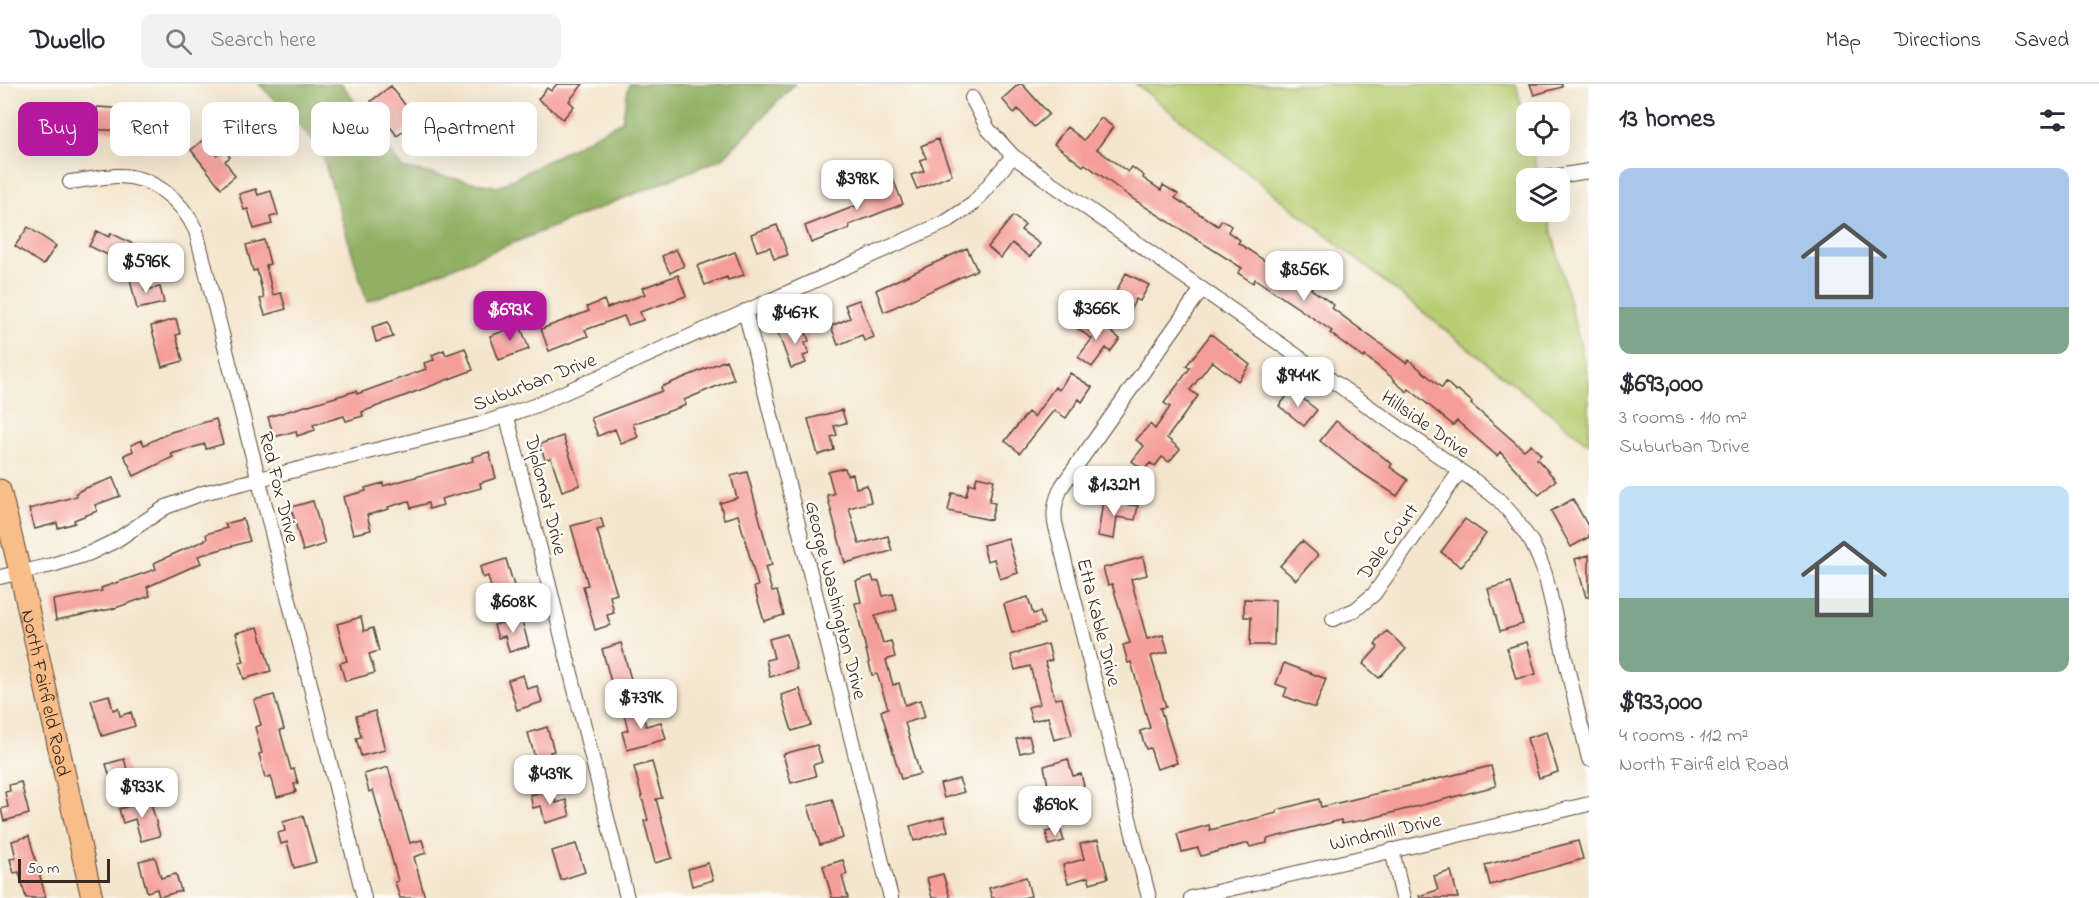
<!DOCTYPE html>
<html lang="en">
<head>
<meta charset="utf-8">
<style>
  body { margin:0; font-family:"Indie Flower",sans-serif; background:#f2f2f3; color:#2b2b33; height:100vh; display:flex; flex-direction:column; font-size:22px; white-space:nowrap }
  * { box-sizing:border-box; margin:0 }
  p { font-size:20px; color:#7c7c81 }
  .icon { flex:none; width:33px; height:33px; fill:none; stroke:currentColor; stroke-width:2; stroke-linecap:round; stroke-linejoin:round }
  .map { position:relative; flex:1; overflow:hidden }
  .panel { display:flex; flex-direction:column; background:#fff; width:510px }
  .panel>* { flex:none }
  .banner { position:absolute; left:18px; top:18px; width:570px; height:54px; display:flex; gap:12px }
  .fabs { position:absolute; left:1516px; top:18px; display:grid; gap:12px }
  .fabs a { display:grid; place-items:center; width:54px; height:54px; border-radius:12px; background:#fff; box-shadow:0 6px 24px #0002; font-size:30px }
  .scale { position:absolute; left:18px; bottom:15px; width:92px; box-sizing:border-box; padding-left:6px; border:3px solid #3b2a1e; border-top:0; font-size:16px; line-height:21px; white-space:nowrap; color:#3b2a1e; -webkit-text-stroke:4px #fdfcf7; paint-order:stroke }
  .price { position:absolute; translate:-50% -51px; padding:0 14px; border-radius:12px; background:#fff; color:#222; font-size:20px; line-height:39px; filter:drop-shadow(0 2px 3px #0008) }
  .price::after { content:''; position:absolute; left:50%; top:36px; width:18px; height:14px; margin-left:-9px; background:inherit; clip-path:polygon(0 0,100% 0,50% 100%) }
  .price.active { background:#b5179e; color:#fff }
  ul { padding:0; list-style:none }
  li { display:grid; align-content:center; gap:12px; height:318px; padding:0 30px }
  li span { display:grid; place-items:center; height:186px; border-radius:12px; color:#555 }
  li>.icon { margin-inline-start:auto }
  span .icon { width:108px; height:108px; fill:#fffc; stroke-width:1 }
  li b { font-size:26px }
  h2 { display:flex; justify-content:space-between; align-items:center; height:72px; padding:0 30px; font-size:26px }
  .tag { padding:0 21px; border-radius:12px; background:#fff; box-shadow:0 6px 24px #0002; font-size:21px; line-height:54px }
  .tag.active { background:#b5179e; color:#fff }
  header { display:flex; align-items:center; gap:36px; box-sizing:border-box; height:84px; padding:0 30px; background:#fff; border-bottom:2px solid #e1e1e2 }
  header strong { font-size:28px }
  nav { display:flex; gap:33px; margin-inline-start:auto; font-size:21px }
  .search { width:420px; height:54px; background:#f2f2f3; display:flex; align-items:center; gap:15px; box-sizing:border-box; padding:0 21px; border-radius:12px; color:#7c7c81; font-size:22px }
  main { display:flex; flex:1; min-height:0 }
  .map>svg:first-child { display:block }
</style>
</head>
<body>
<header>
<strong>Dwello</strong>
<div class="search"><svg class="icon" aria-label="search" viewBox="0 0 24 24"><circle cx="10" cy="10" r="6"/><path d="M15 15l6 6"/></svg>Search here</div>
<nav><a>Map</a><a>Directions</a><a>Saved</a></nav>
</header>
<main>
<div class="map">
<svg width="1589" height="814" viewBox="0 0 1589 814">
  <rect width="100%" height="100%" fill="#fdfcf7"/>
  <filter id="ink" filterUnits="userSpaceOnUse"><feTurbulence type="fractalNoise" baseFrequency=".0167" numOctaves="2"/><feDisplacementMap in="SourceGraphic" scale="12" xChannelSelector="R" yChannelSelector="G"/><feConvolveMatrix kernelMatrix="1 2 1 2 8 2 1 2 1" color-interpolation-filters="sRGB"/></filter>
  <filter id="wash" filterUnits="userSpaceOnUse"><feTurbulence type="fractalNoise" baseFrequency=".008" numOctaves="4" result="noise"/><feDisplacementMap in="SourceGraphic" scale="24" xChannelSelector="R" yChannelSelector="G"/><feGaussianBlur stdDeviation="1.35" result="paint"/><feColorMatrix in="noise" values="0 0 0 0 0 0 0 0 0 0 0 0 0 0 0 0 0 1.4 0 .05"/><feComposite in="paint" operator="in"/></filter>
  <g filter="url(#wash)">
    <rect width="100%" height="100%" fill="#f4e6ce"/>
    <path fill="#b7cd72" stroke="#797c48" stroke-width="1.5" d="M1136,0h380l11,46v16h4l8,32h-12v34h20l42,168v64z"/>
    <path fill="#91b064" stroke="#666d41" stroke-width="1.5" d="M259,0h83l60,84 96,19 124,-66 7,-37h166l-72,74 -356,144 -47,-155z"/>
    <g id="blocks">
      <path fill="#f59d99" d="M557,0h26l-14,17 5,5 -11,13 -25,-20 9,-11 4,3z
        M1019,0h3l27,30 -15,13 -16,-18 -4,4 -12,-14z
        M1530,0h32v3l-28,8z
        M391,2l26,35 -20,15 -26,-35z
        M521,21h4l10,31 -15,5 -2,-6 -26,8 -8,-25z
        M97,23l30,2 -2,22 -41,-2 2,-19 11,1z
        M48,25l10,18 -19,11 -10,-18z
        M144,27l11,3 -3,12 26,5 -4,17 -24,-5 2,-7 -13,-3z
        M1101,34l12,9 -16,22 31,23 4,-5 12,9 -1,2 18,12 2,-5 15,9 -3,4 43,28 4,-6 9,6 -3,6 12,8 -2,3 59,39 5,-7 13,9 -4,5 23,16 -2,3 74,55 3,-3 33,28 4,-6 10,9 2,-1 14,12 -1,2 53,46 7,-6 10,11 -4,4 19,21 -17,15 -39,-43 -3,4 -40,-35 -4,4 -44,-36 -2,3 -13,-11 1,-1 -30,-24 -1,2 -34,-25 2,-2 -77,-52 -2,4 -15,-10 4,-5 -106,-67 -51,-37 -2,2 -29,-22 13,-17 17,13z
        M428,38l44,3 -1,23 -27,-1v5l-17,-1z
        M938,55l14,36 -35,14 -6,-14 13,-4 -4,-11 6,-2 -5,-12z
        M203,56l13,15 8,-6 6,8 -5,4 10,15 -14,12 -30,-38z
        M893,95l10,25 -54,21 1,3 -39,15 -6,-17 53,-21 -4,-11z
        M256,105l2,6 13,-4 7,24 -8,2 2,7 -18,5 -6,-20 -4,1 -5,-16z
        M1013,132l12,9 -4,5 19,14 -10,13 -18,-14 -11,15 -13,-11z
        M777,141l11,30 -14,4 -4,-12 -13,4 -6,-17z
        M28,143l28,19 -13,19 -28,-19z
        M97,147l12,6 2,-4 24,12 -7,13 -9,-5 -3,6 -27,-13z
        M264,156l6,24 -4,1 7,30 8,-2 5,16 -21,6 -5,-16 4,-1 -7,-28 -4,1 -7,-26z
        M967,164l10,22 -93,42 -8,-22z
        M676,165l8,17 -14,7 -8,-17z
        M735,168l9,23 -16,5 -1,-3 -22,8 -8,-19z
        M1126,189l23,12 -9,16 -4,-2 -11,20 -18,-10z
        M678,191l8,21 -46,16 3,8 -15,5 -4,-9 -39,14 3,6 -39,15 -8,-22 48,-18 -2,-4 17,-7 3,8 38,-14 -3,-6z
        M142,192l3,14 15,-3 4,16 -27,6 -7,-30z
        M859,216l15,37 -10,4 -2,-6 -24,10 -7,-19 19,-8 -5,-13z
        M1089,231l31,24 -10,13 -4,-4 -14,19 -14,-10 14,-18 -14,-10z
        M176,235l4,15 -4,1 7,26 -21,6 -11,-41z
        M388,238l5,15 -17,5 -4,-15z
        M803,240l6,17 -4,2 4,11 -6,2 3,7 -15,5 -13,-35z
        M520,241l9,24 -30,11 -9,-24z
        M1211,250l39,31 -12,16 -26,-20 -22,29 8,6 -31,42 13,11 -11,13 -7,-5 -7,9 -5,-3 -6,7 -12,-9 12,-15 -8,-6 14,-16 5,5 15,-22 -6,-4 26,-35 -4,-2z
        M465,264l8,22 -111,42 1,4 -17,5 -2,-5 -31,9 2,5 -18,6 -1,-5 -22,6 -6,-20 88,-26 1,3 69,-25 -2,-6 10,-3 -2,-5 12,-5 2,5z
        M726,276l8,19 -50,21 2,5 -53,19 5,13 -17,7 -6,-15 -17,7 -7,-18 71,-27 -1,-4z
        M1070,289l22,14 -10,15 -3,-3 -13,19 -12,-8 -34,43 -15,-12 23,-29 6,5 21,-30 4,3z
        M1292,306l25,20 -13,16 -25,-20z
        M842,326l4,13 -12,3 3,9 -6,2 3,13 -16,5 -10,-36z
        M216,335l7,25 -17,5 -1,-5 -34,10 2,3 -39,19 -10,-21 9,-4 -2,-6 11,-5 2,5 27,-13z
        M1336,337l56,43 -2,3 18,13 -11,16 -43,-28 -34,-27z
        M563,352l17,49 -18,6 -11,-33 -6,2 -5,-16z
        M489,368l7,26 -16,5 1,5 -40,11 2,6 -14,4 -1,-6 -17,5 -2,-7 -21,6 1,2 -22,6 4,15 -18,4 -10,-37 23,-6 -1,-3 18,-5v3l90,-25 -1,-4z
        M845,384l2,7 6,-1 3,14 11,-3 4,17 -22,6 10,36 29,-8 4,15 -47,12 -18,-68 7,-1 -6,-22z
        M747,388l25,93 -7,2 7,25 5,-1 7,24 -20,6 -10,-34 4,-1 -20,-71 -14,4 -4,-16 17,-5 -6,-22z
        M977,392l17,4 -5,22 6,1 -4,17 -43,-9 4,-18 14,3 3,-13 6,2z
        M113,394l7,18 -25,9 2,6 -23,9 1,3 -17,5 -1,-5 -22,6 -6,-20 48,-13 -1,-3 7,-4z
        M1573,415l16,29v9l-18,10 -20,-36z
        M313,417l12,43 -22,7 -12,-44z
        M1103,417l35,5 -3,14 -18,-3 -3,22 -16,-3z
        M601,434l3,10 -7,2 20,64 -7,2 4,17 -7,2 3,10 -15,5 -12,-44 5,-1 -17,-59z
        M243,435l7,22 -52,15 3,7 -54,24 3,9 -38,13 -56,11 -3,-20 49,-9 -1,-3 55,-19 -2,-6 53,-24 -1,-5 21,-6 -2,-4z
        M1465,435l21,15 -25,33 -20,-15z
        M1008,454l10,35 -18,6 -6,-20 -7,2 -4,-16z
        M1302,457l16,14 -22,25 -16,-14z
        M1589,471v42h-3l-11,-38z
        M1143,473l4,18 -16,4 16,60 16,-4 5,17 -17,4 15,51 -6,1 17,55 -20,6 -7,-21 -4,1 -6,-18 10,-3 -19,-66 -3,1 -5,-18 7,-2 -18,-59 -4,1 -5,-17z
        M506,475l11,37 -22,6 -7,-26 -5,2 -3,-11z
        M872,492l2,6 5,-1 4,15 10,-2 4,16 -22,6 8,27 8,-2 4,16 -9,3 7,25 6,-2 6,22 15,-5 5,17 -20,6 15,51 -19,5 -20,-68 7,-3 -11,-34 -5,1 -17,-72 6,-1 -5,-21z
        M1511,498l12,42 -23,7 -12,-42z
        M1028,513l5,17 7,-2 4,12 -32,9 -8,-29z
        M1244,515l31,1 -1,45h-24l1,-28h-7z
        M361,533l3,14 9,-3 6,23 -10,3 6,19 -30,8 -5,-18 7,-2 -10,-37z
        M521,534l8,28 -20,6 -4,-16 -7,2 -4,-13z
        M258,543l13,44 -27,8 -5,-16 5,-1 -8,-29z
        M1387,547l19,18 -27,29 -16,-14 15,-17 -3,-3z
        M787,550l10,35 -27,8 -4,-17 8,-2 -5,-19z
        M1527,558l9,32 -20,5 -9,-31z
        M621,559l11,40 -19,6 -11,-40z
        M1048,560l4,16 -7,2 10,37 7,-1 10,37 -18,5 -6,-23 -16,4 -4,-14 12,-3 -10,-38 -15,4 -4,-15z
        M1284,579l42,16 -11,29 -31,-12 3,-8 -11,-4z
        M523,591l4,14 10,-3 5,16 -25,8 -9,-30z
        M800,605l11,36 -19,6 -11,-36z
        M109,611l4,15 5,-2 2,8 11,-4 4,14 -33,10 -11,-36z
        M274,611l10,34 -4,1 11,40 3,-1 4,14 -4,1 2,8 -19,5 -6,-21 -6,2 -6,-24 3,-1 -7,-26 6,-2 -7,-25z
        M640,621l6,21 15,-4 5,17 -39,11 -5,-18 6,-2 -5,-20z
        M375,627l10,39 -24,6 -5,-18 5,-1 -5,-21z
        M547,643l7,24 -4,1 3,11 -15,5 -10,-35z
        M1546,648l12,40 -19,6 -12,-40z
        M1029,652l4,14 -13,3 -4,-14z
        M817,661l5,17 -9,3 3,11 -25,7 -8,-29z
        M124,675l7,23 -18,5 -7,-23z
        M1068,675l5,17 8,-2 3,12 -34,9 -6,-29z
        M652,678l10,36 -6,1 16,59 -17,5 -11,-42 4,-1 -14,-53z
        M1491,682l5,20 -128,33 -26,5 -1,-4 -74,19v4l-17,4 -2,-4 -47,13 -3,-8 -16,4 -5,-18 32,-9 1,5 67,-17v-3l42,-11 2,8z
        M388,683l22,76 12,-3 4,13 -12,4 11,41h-25l-5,-16 3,-1 -25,-91 -4,2 -5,-18z
        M959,695l5,13 -20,6 -4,-14z
        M21,698l8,32 -25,7 -3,-12 7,-2 -3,-15 5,-1 -1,-6z
        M552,705l4,14 10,-3 4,16 -25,7 -4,-17 -8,2 -3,-13z
        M832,715l11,39 -23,7 -12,-39z
        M150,716l10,36 -19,5 -6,-22 -12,4 -4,-14z
        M303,732l13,46 -22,6 -7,-26 -6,2 -3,-11 7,-2 -2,-9z
        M944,733l4,14 -34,10 -4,-15z
        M1060,744l4,13 -15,4 -3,-13z
        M29,752l17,62h-20l-7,-26 -5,1 -4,-14 6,-1 -4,-17z
        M1098,756l10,38 -18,5 -2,-6 -20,6 -5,-18 21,-6 -4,-15z
        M1578,757l5,18 -93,26 -5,-20z
        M576,760l9,28 -24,8 -9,-29z
        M155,773l6,21 15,-4 5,17 -22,6 -2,-8 -10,3 -8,-31z
        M843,776l4,14 -5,2 6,22h-16l-9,-32z
        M708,779l5,17 -21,6 -4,-17z
        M1451,787l7,27h-38l-1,-2 19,-6 -4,-14z
        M943,790l7,24h-18l-5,-20z
        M1026,793l5,19 -8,2h-31l-3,-10z"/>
    </g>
  </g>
  <g filter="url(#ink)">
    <use href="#blocks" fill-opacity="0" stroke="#574638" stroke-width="1.5"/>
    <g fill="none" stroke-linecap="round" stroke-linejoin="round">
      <defs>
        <path id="minor" d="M972,14l16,31 25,27 463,326 23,18 15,17 18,26 7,15 6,16 44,185
          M1545,94l44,-7
          M70,98c15,-2 31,-5 46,-6 36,-1 66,24 80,55l168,667
          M745,227l146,587
          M507,333l120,481
          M0,493l52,-12 38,-12 25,-12 51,-34 37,-14 278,-69 53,-18 412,-184 27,-18 40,-48
          M1333,535l22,-9 19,-16 86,-123
          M1392,766l11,48
          M1149,814l-94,-375c-2,-14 1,-24 7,-37l140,-197
          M1191,814l398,-94"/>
        <g id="primary">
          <path id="s1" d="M0,406l20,82 72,326"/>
        </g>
      </defs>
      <use href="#minor" stroke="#574638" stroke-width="16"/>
      <use href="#primary" stroke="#574638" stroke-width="23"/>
      <use href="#minor" stroke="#fff" stroke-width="14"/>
      <use href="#primary" stroke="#f8bd89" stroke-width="21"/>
    </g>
  </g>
  <g text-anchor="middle" stroke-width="5" stroke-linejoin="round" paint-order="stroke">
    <g font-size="20" fill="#3b2a1e" stroke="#fdfcf7">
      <text transform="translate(534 297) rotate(-21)" y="7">Suburban Drive</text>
      <text transform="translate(1426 339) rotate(35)" y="7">Hillside Drive</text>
      <text transform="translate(280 403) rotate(76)" y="7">Red Fox Drive</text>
      <text transform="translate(547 411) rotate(76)" y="7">Diplomat Drive</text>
      <text transform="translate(1387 457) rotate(-54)" y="7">Dale Court</text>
      <text transform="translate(837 516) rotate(76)" y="7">George Washington Drive</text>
      <text transform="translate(1100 538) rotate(76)" y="7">Etta Kable Drive</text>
      <text dy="7" stroke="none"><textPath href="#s1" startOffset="208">North Fairfield Road</textPath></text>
      <text transform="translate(1385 747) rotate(-13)" y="7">Windmill Drive</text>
    </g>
  </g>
</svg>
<div class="fabs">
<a><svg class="icon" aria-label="locate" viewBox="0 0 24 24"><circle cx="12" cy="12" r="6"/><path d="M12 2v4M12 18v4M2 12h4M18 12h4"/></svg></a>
<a><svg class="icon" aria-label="layers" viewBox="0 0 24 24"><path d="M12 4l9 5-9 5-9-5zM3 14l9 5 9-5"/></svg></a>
</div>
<div class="scale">50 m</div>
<b class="price" style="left:857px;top:127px">$398K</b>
<b class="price" style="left:146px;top:210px">$596K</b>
<b class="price" style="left:1304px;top:218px">$856K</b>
<b class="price" style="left:1096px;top:257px">$366K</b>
<b class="price active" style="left:510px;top:258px">$693K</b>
<b class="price" style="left:795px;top:261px">$467K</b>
<b class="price" style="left:1298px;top:324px">$944K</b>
<b class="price" style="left:1114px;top:433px">$1.32M</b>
<b class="price" style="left:513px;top:550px">$608K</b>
<b class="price" style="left:641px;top:646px">$739K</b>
<b class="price" style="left:550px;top:722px">$439K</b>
<b class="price" style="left:142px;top:735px">$933K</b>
<b class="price" style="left:1055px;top:753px">$690K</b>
<div class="banner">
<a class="tag active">Buy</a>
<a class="tag">Rent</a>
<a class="tag">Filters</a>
<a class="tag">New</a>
<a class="tag">Apartment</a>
</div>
</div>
<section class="panel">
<h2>13 homes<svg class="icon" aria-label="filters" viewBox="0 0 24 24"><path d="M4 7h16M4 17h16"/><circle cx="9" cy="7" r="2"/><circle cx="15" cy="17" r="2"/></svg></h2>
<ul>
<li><span style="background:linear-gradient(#a9c7e8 75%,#7fa58c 0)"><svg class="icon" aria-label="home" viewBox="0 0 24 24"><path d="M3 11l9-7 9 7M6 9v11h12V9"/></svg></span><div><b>$693,000</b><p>3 rooms · 110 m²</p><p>Suburban Drive</p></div></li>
<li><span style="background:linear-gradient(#bfe0f5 60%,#7fa58c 0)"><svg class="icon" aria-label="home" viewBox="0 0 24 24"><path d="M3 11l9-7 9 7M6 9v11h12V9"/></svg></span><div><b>$933,000</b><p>4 rooms · 112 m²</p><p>North Fairfield Road</p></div></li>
</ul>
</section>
</main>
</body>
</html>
